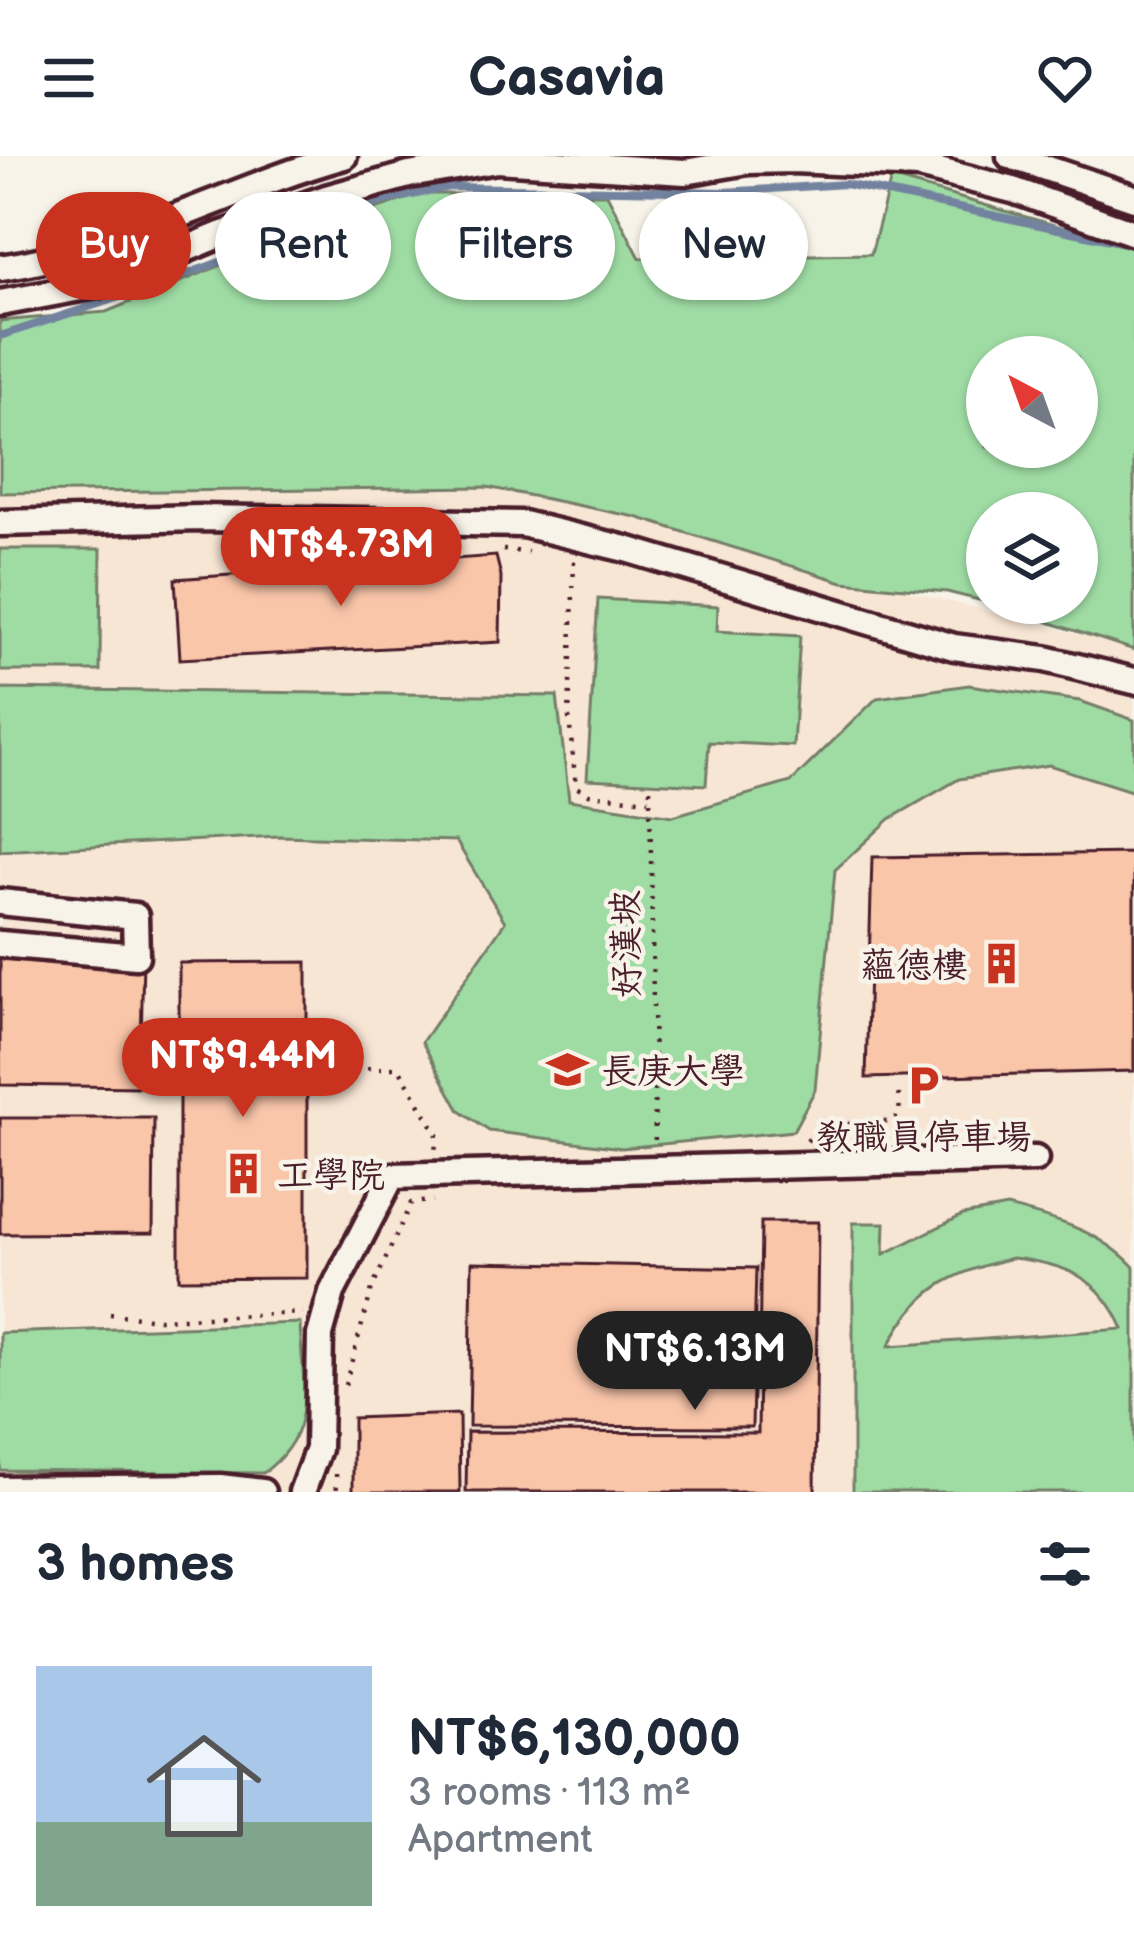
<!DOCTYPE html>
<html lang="en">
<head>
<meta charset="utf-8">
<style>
  body { margin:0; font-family:"Balsamiq Sans","LXGW WenKai TC",sans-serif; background:#f6f6f7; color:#1f2937; height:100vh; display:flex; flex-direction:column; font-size:45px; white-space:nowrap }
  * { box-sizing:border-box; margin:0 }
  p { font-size:39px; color:#747a83 }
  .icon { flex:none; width:66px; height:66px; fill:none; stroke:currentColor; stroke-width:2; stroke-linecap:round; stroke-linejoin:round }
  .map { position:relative; height:1336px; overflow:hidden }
  .drawer { display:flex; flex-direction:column; background:#fff; flex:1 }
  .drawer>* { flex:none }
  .guide { position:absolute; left:36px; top:36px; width:1062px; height:108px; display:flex; gap:24px }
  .needle { width:78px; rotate:319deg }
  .controls { position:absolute; left:966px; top:180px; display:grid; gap:24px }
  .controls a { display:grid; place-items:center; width:132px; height:132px; border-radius:50%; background:#fff; box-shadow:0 3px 9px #0004; font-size:60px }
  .price { position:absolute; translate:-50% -102px; padding:0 27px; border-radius:42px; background:#c8321e; color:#fff; font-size:39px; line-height:78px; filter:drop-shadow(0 3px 6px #0008) }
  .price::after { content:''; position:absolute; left:50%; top:72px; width:36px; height:27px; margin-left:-18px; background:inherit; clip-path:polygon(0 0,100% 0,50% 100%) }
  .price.on { background:#222; color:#fff }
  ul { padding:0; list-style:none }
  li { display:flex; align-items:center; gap:36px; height:300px; padding:0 36px }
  li span { display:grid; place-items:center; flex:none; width:336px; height:240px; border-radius:0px; color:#555 }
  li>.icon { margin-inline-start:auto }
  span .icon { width:144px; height:144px; fill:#fffc; stroke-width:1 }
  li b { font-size:51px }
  h2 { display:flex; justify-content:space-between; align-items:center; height:144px; padding:0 36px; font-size:51px }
  .pill { padding:0 42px; border-radius:54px; background:#fff; box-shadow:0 3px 9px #0004; font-size:42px; line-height:108px }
  .pill.on { background:#c8321e; color:#fff }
  header { display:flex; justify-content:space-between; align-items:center; height:156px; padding:0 36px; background:#fff; font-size:54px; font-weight:800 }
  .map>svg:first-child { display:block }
</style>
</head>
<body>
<header><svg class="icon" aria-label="menu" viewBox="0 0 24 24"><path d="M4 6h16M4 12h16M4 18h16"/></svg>Casavia<svg class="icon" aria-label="heart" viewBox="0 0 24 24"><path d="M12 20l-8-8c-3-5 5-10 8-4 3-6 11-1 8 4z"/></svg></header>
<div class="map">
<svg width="1134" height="1336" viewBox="0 0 1134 1336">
  <rect width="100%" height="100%" fill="#f7f3e8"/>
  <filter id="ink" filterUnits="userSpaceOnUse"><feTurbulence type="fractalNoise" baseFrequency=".00833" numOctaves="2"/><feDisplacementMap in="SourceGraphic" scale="24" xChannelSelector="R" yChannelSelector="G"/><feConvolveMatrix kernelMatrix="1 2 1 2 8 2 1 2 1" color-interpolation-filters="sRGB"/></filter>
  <g filter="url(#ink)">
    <path fill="#f8e6d5" d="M0,324l527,3 326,94 281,71v844h-1134z"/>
    <path fill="#9fdca4" stroke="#747e68" stroke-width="3" fill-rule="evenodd" d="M891,22l243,70v402l-144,-47h87v-90h-90v89l-40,-10 -104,-10 -207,-65 -149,-30 -487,6v-172l106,-9 192,-78 123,-40h186l33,64 231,-4zM1077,201v90h-90v-90z
      M0,393h101l-1,122h-100z
      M598,443l120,7 -1,25 83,5 -7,110 -84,-4 -3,43 -119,-6z
      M969,529l111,16 54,19v72l-85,-27 -90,14 -69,40 -55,51 -20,220 -22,41 -171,17 -133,-17 -29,-20 -38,-69 83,-120 -49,-81 -177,-5 -279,15v-162l557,7 12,104 104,16 118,-34 86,-84z
      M1007,1051c47,12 93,23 127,60v225h-281v-269h32l-1,31 79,-39zM1012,1102c54,6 89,19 111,71l-234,17c28,-57 64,-74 123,-88z
      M300,1167c2,62 19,109 -37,150l-263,-3v-137z"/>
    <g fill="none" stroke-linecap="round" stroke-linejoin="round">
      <path stroke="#73839f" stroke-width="8" d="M0,180l163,-53 221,-82 65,-14 276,5 120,-8 289,61"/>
    </g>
    <path fill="#fac6aa" stroke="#4a1f2b" stroke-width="3" d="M496,400l5,20 -1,66 -320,17 -5,-80z
      M1134,697v218l-268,7 6,-221z
      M0,801l143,2 -3,128 -140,-2z
      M307,806v316l-128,1v-316z
      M0,962h154l-1,115 -153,1z
      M761,1066h57l-3,270h-349l1,-60 291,1z
      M472,1106l284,6 -4,159 -283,-1z
      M459,1258l1,78h-107v-74z"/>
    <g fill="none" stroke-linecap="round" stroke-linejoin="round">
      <defs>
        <path id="minor" d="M1010,0l124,42
          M0,112c121,-17 226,-79 344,-112
          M0,147l102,-19 118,-49 106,-37 83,-23 88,-15 188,12 63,-11 45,-1 126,6 94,24 121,43
          M0,367l201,-5 322,6 103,25 328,98 91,12 89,22
          M0,746l135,14 1,40 -136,-12
          M0,1333l220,-2 42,5
          M302,1336l16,-43 2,-114 12,-43 60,-116 643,-17"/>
      </defs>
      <use href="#minor" stroke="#4a1f2b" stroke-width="33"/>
      <path stroke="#4a1f2b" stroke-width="4.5" stroke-dasharray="3 9" stroke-linecap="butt" d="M503,394l25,2
        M574,405l-5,156 7,70 13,7 60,6
        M650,633l5,357
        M307,913l92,-1 38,66 -2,18
        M807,985l12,-15 72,-5 9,-7 -2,-29
        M110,1158l48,5 144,-6
        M345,1229l27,-96 39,-86 22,-2
        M336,1318l1,18"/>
      <use href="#minor" stroke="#f7f3e8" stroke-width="24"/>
    </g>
  </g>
  <defs>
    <symbol id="building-bare" viewBox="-9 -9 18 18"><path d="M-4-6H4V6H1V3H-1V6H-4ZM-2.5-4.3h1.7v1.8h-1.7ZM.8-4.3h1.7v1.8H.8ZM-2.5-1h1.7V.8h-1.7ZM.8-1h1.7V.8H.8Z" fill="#c8321e" stroke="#f7f3e8" stroke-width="2.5" paint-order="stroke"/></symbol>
    <symbol id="university-bare" viewBox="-9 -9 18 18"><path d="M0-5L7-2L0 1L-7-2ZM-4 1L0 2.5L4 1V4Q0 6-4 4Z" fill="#c8321e" stroke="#f7f3e8" stroke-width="2.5" paint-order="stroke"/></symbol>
    <symbol id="parking-bare" viewBox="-9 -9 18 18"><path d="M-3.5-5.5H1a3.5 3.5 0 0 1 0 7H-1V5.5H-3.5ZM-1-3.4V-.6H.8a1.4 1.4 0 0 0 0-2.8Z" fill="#c8321e" stroke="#f7f3e8" stroke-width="2.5" paint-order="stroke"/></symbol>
  </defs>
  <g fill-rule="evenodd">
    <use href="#building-bare" x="972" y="778" width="59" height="59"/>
    <use href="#university-bare" x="538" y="884" width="59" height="59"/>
    <use href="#parking-bare" x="894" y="900" width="59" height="59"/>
    <use href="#building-bare" x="214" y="988" width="59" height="59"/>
  </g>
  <g text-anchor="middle" stroke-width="9" stroke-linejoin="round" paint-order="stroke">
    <g font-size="36" fill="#4a1f2b" stroke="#f7f3e8">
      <text transform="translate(625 788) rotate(-91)" y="13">好漢坡</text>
    </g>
    <g font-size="36" fill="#4a1f2b" stroke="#f7f3e8" text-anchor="start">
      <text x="968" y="821" text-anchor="end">蘊德樓</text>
      <text x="601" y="927">長庚大學</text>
      <text x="924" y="993" text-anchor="middle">教職員停車場</text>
      <text x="277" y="1031">工學院</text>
    </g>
  </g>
</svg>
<div class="controls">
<a><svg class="needle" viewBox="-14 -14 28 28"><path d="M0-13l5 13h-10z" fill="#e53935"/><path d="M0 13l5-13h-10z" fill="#747a83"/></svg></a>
<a><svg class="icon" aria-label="layers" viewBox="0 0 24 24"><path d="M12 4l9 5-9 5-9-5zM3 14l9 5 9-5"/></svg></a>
</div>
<b class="price" style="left:341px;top:453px">NT$4.73M</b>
<b class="price" style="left:243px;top:964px">NT$9.44M</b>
<b class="price on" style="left:695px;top:1257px">NT$6.13M</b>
<div class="guide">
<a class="pill on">Buy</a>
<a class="pill">Rent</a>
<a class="pill">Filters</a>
<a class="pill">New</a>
</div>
</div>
<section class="drawer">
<h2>3 homes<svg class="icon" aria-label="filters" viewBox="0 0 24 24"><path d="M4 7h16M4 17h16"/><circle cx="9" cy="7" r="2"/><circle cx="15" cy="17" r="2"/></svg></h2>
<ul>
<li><span style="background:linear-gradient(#a9c7e8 65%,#7fa58c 0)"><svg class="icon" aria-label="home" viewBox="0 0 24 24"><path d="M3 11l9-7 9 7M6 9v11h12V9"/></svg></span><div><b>NT$6,130,000</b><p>3 rooms · 113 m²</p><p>Apartment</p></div></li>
</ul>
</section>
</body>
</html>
